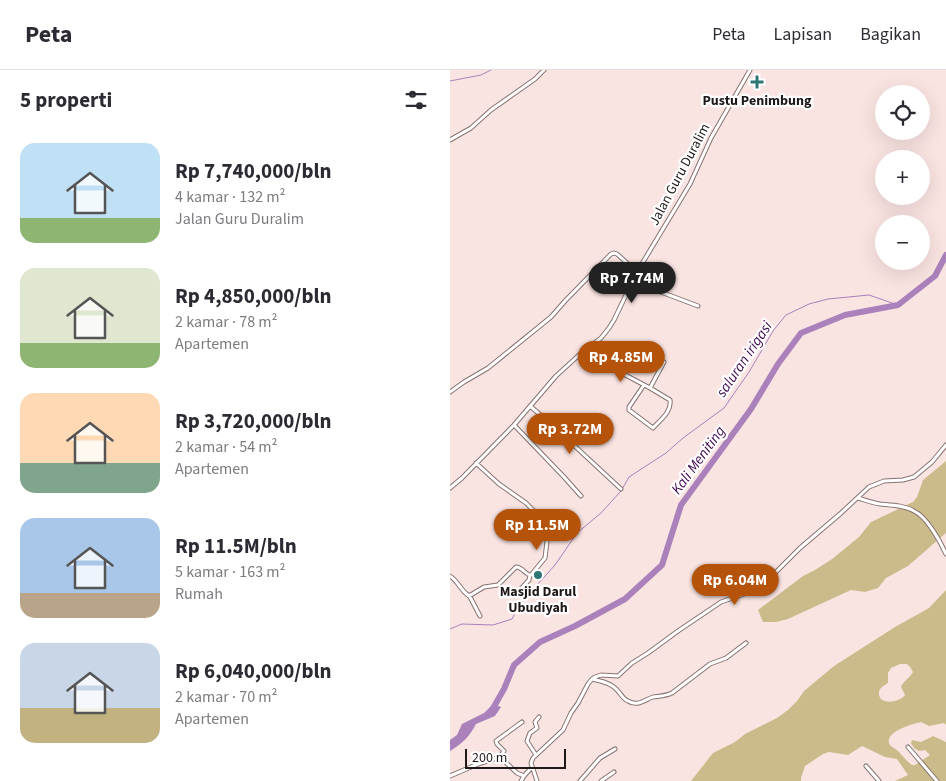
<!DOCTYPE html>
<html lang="id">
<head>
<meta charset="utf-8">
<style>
  body { margin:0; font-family:"Source Sans 3",sans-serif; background:#f2f2f3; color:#2b2b33; height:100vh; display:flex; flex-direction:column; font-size:19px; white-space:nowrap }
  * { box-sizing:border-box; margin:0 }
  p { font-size:16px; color:#7c7c81 }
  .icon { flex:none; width:28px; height:28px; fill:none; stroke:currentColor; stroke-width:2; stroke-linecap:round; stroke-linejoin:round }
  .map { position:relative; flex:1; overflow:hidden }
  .sheet { display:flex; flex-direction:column; background:#fff; width:450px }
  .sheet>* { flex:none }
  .controls { position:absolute; left:425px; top:15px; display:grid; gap:10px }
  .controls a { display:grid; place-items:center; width:55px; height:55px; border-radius:50%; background:#fff; box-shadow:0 5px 20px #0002; font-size:25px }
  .scale { position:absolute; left:15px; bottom:12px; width:101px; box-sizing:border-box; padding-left:5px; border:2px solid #201818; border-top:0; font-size:14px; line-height:18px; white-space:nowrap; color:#201818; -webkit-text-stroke:4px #fff; paint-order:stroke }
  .price { position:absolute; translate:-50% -42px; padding:0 11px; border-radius:18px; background:#b45309; color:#fff; font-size:16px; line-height:32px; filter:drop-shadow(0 1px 2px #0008) }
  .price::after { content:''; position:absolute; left:50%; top:30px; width:15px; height:11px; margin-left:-8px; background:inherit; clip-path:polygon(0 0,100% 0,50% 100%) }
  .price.active { background:#222; color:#fff }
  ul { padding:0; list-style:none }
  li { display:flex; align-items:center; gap:15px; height:125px; padding:0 20px }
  li span { display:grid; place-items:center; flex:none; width:140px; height:100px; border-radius:15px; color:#555 }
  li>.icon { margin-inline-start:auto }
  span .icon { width:60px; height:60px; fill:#fffc; stroke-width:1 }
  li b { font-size:21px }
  h2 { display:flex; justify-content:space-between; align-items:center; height:60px; padding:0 20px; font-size:21px }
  header { display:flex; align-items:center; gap:30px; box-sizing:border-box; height:70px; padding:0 25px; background:#fff; border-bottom:1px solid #e1e1e2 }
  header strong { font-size:24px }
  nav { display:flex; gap:28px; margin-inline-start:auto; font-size:18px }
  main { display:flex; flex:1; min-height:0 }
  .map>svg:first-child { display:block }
</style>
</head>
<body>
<header>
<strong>Peta</strong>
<nav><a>Peta</a><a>Lapisan</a><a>Bagikan</a></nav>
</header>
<main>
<section class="sheet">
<h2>5 properti<svg class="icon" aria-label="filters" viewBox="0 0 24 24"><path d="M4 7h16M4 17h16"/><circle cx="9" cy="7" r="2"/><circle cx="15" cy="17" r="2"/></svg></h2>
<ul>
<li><span style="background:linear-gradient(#bfe0f5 75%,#8fb573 0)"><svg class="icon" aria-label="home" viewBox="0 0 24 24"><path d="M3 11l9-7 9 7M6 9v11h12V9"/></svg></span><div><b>Rp 7,740,000/bln</b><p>4 kamar · 132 m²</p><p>Jalan Guru Duralim</p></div></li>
<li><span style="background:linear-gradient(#dfe7d0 75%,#8fb573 0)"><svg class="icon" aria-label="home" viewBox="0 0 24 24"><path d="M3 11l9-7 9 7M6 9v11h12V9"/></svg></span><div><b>Rp 4,850,000/bln</b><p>2 kamar · 78 m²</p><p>Apartemen</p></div></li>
<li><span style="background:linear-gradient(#ffd9b3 70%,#7fa58c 0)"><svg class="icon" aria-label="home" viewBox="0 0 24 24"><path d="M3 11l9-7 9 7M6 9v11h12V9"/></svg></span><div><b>Rp 3,720,000/bln</b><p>2 kamar · 54 m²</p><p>Apartemen</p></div></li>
<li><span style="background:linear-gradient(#a9c7e8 75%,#b9a48a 0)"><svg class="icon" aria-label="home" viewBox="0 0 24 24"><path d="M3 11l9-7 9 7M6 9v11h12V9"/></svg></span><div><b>Rp 11.5M/bln</b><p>5 kamar · 163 m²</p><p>Rumah</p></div></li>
<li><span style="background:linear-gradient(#c9d6e8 65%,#c2b280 0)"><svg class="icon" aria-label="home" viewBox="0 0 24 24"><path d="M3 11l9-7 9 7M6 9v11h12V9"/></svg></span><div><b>Rp 6,040,000/bln</b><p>2 kamar · 70 m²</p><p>Apartemen</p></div></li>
</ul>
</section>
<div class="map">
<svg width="496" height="711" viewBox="0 0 496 711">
  <rect width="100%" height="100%" fill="#fae4e2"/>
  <path fill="#ccbb8a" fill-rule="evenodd" d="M496,391v72l-38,33 -22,12 -8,10 -13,4 -14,-2 -63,29 -12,3h-13l-5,-12 45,-34 12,-6 17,-11 27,-22 12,-15 42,-20 4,-5 6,-17z
    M496,520v135l-2,-2 -15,3 -8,-4c-8,2 -35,9 -32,21 1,4 6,5 9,8 5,5 8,10 14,14h3l15,-10 -5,-5 -6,1 -5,-3 -3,-5 1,-3 9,2 12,-6 13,6v39h-51l13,-6 -11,-16 -12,-2 -23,-11 -14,9 -19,-3 -6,2 -18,12 -4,12v3h-110l22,-28 22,-11 10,-8 32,-16 11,-8 9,-9 7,-10 30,-25 61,-39 34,-19zM450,594h7l3,3 3,5c-3,6 -10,9 -12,15l4,8c-4,5 -13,8 -20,6 -6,-1 -8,-9 -4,-13 2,-2 5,-4 7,-5v-10l3,-5z"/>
  <path fill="#aa81ba" d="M43,634l8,3 -6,9 -19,8c-6,12 -14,20 -26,27v-11l7,-5 5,-11 22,-11z"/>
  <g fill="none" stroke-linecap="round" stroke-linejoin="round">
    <path stroke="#aa81ba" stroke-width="1" d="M0,11l31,-6 10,-5
      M0,559l12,-5 31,1 19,-6 8,-15 35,-39 22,-32 24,-20 20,-22 8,-14 37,-24 17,-15 41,-30 25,-36 24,-41 13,-16 23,-11 19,-5 41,-4 29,10"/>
    <path stroke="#aa81ba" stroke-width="6" d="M42,640l12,-21 10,-24 26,-23 35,-16 50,-27 37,-34 19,-60 70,-96 27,-45 23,-31 44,-18 53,-10 37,-29 11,-21"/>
    <defs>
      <path id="street" d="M0,70l21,-12 20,-18 44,-31 9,-9
        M181,213l30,9 37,14
        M135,280l29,19 36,19 20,12c2,12 -10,20 -17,28l-24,-18v-3l15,-22
        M200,318l14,-26
        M0,322l14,-10 24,-14 63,-51 14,-16 46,-47 3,-1 3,1 20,18
        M80,336l21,18 70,65
        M64,355l50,52 17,19
        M0,418l12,-10 52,-53 42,-49 23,-21 22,-17 8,-10 5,-8 23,-48 53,-88 21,-46 39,-68
        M408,428c7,2 14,5 22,6 11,1 24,1 34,7 13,6 26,30 32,43
        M0,506c8,5 11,15 19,20l15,-9 14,-2 18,-18c7,0 9,8 15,8l14,-17 3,-25 -2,-9 -5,-6 -15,-15 -27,-19 -23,-21
        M68,522l11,-12 1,-5
        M19,525l11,21
        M142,609c9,2 19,4 25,11 4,4 6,9 11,11 10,6 16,-1 25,-4 7,-1 13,-1 19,-4l38,-29 16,-6 20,-15
        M458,677l29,34
        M86,685l-9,-14 3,-8 7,-5 -2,-6 4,-5
        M50,687l4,-6 -7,-7 -1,-3 26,-19
        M416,696l13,15
        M0,706l28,-12 22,-7 17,16 7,3 8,-9
        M71,711l3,-5
        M87,711l-6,-18 2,-5 30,-28 8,-17 7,-10 10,-19 4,-5 3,-2 6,-2 17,1 14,-13 16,-10 30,-22 43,-29 35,-12 5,-3 39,-39 40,-34 29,-27 15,-6 19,-1 11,-3 18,-15 14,-17
        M130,711l20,-23 15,-9
        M151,711l13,-9"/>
    </defs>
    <use href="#street" stroke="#867371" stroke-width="5"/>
    <use href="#street" stroke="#fff" stroke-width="3"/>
  </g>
  <g fill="#2c7674" stroke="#fff" stroke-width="2">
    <path d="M304.5 4.5h5v5h5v5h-5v5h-5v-5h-5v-5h5z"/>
    <circle cx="88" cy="505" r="5"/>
  </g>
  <g text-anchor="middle" stroke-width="4.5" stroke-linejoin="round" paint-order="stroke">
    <g font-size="14" font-weight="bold" fill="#201818" stroke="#fff">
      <text x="307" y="35">Pustu Penimbung</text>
      <text x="88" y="526">Masjid Darul<tspan x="88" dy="16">Ubudiyah</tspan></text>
    </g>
    <g font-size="14" fill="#201818" stroke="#fff">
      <text transform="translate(229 104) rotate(-62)" y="5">Jalan Guru Duralim</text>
    </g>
    <g font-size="15" font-style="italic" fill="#400a51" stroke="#fff">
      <text transform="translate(294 289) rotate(-56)" y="5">saluran irigasi</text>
      <text transform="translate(248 390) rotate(-54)" y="5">Kali Meniting</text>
    </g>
  </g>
</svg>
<div class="controls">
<a><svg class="icon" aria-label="locate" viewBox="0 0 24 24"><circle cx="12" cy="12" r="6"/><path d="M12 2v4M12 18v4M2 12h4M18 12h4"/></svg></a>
<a>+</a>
<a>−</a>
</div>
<div class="scale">200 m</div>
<b class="price active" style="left:182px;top:234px">Rp 7.74M</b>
<b class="price" style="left:171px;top:313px">Rp 4.85M</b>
<b class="price" style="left:120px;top:385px">Rp 3.72M</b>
<b class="price" style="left:87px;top:481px">Rp 11.5M</b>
<b class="price" style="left:285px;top:536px">Rp 6.04M</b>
</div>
</main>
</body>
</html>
